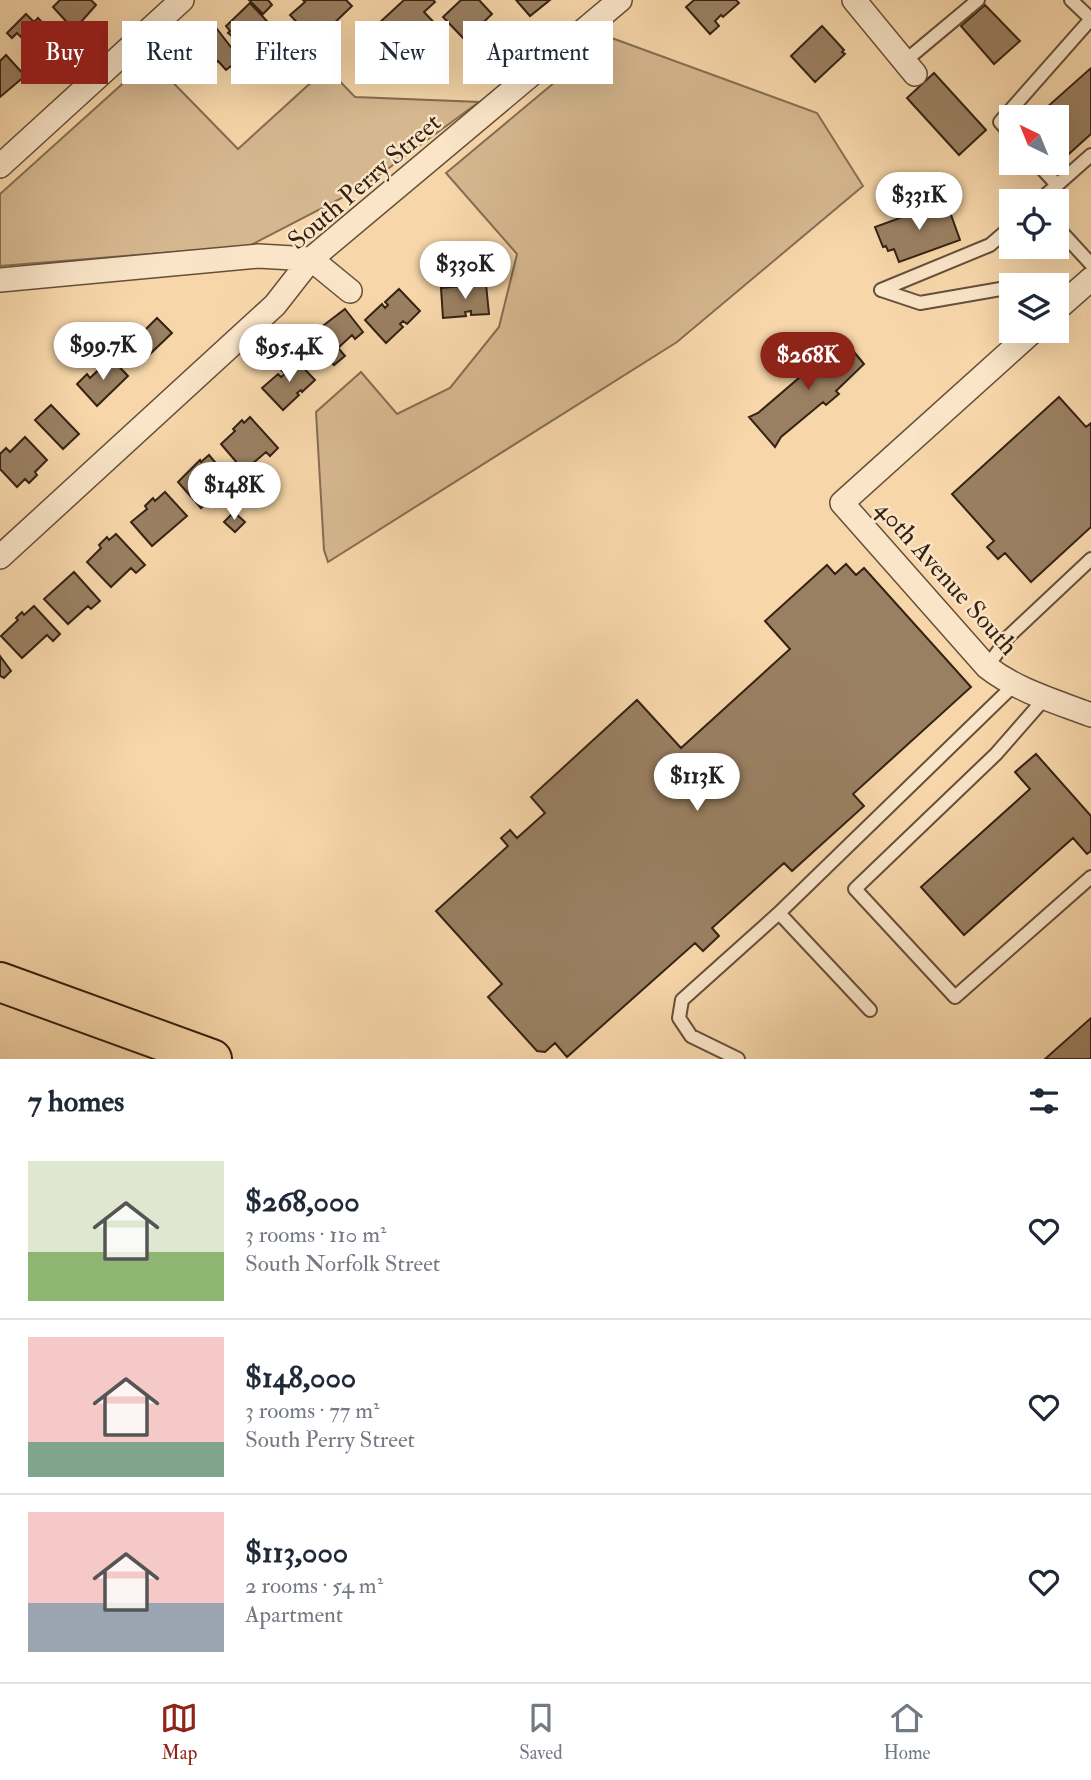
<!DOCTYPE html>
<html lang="en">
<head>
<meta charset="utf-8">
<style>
  body { margin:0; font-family:"IM FELL Double Pica",serif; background:#f2f2f3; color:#1f2937; height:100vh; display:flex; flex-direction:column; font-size:26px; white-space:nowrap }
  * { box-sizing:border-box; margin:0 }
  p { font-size:23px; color:#747a83 }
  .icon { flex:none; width:38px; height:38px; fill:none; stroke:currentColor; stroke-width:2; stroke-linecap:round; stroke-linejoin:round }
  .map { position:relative; height:1059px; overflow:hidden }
  .drawer { display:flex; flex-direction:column; background:#fff; flex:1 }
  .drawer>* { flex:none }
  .top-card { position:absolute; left:21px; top:21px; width:700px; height:63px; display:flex; gap:14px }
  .needle { width:46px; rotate:317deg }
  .fabs { position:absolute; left:999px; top:105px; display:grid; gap:14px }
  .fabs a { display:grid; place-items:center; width:70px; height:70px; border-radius:0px; background:#fff; box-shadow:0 7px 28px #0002; font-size:35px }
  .price { position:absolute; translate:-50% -60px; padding:0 16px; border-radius:24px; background:#fff; color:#222; font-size:23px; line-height:46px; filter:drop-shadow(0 2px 4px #0008) }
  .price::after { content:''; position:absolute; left:50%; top:42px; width:21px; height:16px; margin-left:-10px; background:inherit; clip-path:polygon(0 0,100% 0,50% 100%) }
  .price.on { background:#8f2418; color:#fff }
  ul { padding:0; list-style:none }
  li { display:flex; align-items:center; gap:21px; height:175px; padding:0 28px }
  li+li { border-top:2px solid #e0e1e3 }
  li span { display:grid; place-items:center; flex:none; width:196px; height:140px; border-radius:0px; color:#555 }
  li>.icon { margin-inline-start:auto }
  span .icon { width:84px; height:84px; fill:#fffc; stroke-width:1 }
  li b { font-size:30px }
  h2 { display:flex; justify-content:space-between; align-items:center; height:84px; padding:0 28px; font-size:30px }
  .tag { padding:0 24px; border-radius:0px; background:#fff; box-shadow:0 7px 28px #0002; font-size:24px; line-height:63px }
  .tag.on { background:#8f2418; color:#fff }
  .dock { display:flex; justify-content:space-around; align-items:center; height:98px; border-top:2px solid #e0e1e3; background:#fff; font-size:19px; color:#747a83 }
  .dock a { display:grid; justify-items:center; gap:4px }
  .dock .on { color:#8f2418 }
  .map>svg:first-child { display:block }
</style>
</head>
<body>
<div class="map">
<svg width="1091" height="1059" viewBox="0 0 1091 1059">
  <rect width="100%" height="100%" fill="#f7d7aa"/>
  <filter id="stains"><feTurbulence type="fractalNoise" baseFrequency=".00286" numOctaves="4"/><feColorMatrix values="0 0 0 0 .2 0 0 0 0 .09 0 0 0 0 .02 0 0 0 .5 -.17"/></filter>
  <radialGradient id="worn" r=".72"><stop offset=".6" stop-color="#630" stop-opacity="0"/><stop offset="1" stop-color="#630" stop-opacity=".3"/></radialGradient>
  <path fill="#d6b890" stroke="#866d52" stroke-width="2" d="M609,37l208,76 46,73 -186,156 -349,220 -4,-12 -8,-138 45,-40 36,42 53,-26 49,-61 18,-73 -71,-81z
    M150,59l88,90 89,-81 28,29 124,5 -116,85 -114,59 -249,20v-72z"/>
  <path fill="#9a8062" stroke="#362213" stroke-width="2" d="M60,0h31l5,5 -22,25 -21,-23z
    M249,0h19l4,5 -9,9z
    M303,0h43l6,6 -25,24 -6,-6 -12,11 -19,-20 15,-13z
    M404,0h29l2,2 -11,10 18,19 -31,29 -33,-36z
    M461,0h18l13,14 -27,26 -22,-23z
    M516,0h34l-20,16z
    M694,0h42l3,3 -16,14 -2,-2 -6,6 4,5 -9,8 -24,-27z
    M250,3l29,31 -13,13 -12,-13 -11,11 -15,-12 2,-2 -4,-5z
    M985,5l35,36 -26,23 -33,-38z
    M26,14l8,8 4,-4 35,38 -7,7 -14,-14 -13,13 -12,-13 3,-3 -13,-13 -5,5 -5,-5z
    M214,25l26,34 -14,11 -8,-9 -18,16 -20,-23z
    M822,26l22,24 -2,2 3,2 -30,28 -24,-26z
    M6,55l19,21 -25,21v-36z
    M1091,68v66l-31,28 -3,-3v-42h-21z
    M934,73l52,57 -27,25 -52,-57z
    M946,201l14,39 -61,22 -5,-13 -6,2 -2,-5 -3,1 -8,-20z
    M486,284l3,30 -18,1v-4l-6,1 1,4 -23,2 -2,-30 22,-2v4l6,-1 -1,-4z
    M399,289l21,22 -13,13 -4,-3 -3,3 3,3 -17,16 -21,-23 17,-16 3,4 3,-3 -3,-3z
    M345,309l18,23 -8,7 -3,-4 -14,13 7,8 -11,9 -23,-26 11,-10 -2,-1z
    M157,318l15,15 -24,23 -14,-15z
    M840,335l24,29 -28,27 3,3 -13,11 -3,-3 -42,35 -6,10 -26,-30 9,-4 77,-66 -4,-4z
    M111,358l17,18 -31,30 -20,-22 10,-10 3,4z
    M294,358l21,22 -13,12 -1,-2 -4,3 2,2 -16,15 -21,-22 16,-14 3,3 4,-3 -4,-4z
    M1059,397l27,30 5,-4v104l-60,55 -26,-29 -7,6 -11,-12 7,-6 -42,-47z
    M51,405l28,29 -16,15 -28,-29z
    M250,417l28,31 -8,8 -4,-4 -22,19 -23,-27 14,-13 -2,-2 9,-9 2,3z
    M25,437l22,23 -12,12 2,3 -8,8 -4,-4 -8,8 -17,-18v-15l6,-6 4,4z
    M209,455l26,31 -9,8 -4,-4 -21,18 -23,-26 22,-22 1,2z
    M165,492l22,24 -35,30 -21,-24 16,-13 -2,-3 8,-8 2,3z
    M234,512l11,10 -10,10 -11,-10z
    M116,534l29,31 -9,8 -5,-5 -20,19 -24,-25 14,-14 -2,-3 8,-8 2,3z
    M846,564l10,11 8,-7 107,119 -118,107 11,12 -72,65 -8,-8 -72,65 7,8 -16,15 -8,-8 -128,114 -12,-14 -10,9 -8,-1 -49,-54 14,-13 -66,-73 72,-65 -7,-8 9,-8 7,8 28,-25 -14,-16 106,-97 44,48 109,-99 -25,-28 62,-56 8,9z
    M74,572l26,29 -9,8 -3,-3 -20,18 -24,-25z
    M34,606l26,28 -7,7 -6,-6 -25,23 -21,-22 17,-16 -2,-2 6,-6 2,3z
    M0,656l11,15 -7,7 -4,-2z
    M1036,754l55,62v35l-4,3 -14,-16 -109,97 -43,-48 109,-98 -15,-17z
    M1091,1018v41h-46z"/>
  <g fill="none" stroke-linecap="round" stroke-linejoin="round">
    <defs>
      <path id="lane" d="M1071,0l20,19
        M905,61l73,-61
        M1012,135l-12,-13 91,-103
        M1037,163l20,22
        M1039,201l52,-46
        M1057,227l34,37
        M1024,285l16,-2 8,2
        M1057,288l17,5
        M881,290l109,-45 22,-19
        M881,290l39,13 92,-16
        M987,667l22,-31 82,-77
        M1045,698l-49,56 -141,135 100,108 136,-120
        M779,913l91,97
        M738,1059l-47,-23 -12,-18 3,-18 97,-87 235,-228"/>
      <path id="street" d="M854,0l61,74
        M0,166l182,-166
        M0,280l258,-24 53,3 39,32
        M1057,309l34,-30
        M1033,331l-191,172 145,164c31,24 68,34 104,48
        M0,557l275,-252 36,-46 309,-259"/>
      <path id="highway" d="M0,982l212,77"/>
    </defs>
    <use href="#lane" stroke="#664f39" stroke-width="16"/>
    <use href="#street" stroke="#664f39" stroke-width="26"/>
    <use href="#highway" stroke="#362213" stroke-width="42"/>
    <use href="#lane" stroke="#fae5c8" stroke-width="12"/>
    <use href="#street" stroke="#fae5c8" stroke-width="23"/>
    <use href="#highway" stroke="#f7d7aa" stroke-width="38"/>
  </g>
  <g text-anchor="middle" stroke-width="5" stroke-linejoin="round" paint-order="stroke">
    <g font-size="26" fill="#362213" stroke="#fae5c8">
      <text transform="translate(364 181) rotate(-41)" y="9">South Perry Street</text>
      <text transform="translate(947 577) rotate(48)" y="9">40th Avenue South</text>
    </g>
  </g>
  <rect width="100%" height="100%" filter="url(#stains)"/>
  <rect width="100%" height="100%" fill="url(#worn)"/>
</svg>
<div class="fabs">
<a><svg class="needle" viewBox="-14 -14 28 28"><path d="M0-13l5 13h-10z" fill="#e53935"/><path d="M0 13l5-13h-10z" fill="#747a83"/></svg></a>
<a><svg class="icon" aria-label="locate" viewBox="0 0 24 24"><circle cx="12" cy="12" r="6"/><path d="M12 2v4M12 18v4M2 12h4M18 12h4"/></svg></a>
<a><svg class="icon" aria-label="layers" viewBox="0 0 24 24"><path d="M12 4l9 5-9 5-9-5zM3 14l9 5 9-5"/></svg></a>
</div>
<b class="price" style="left:919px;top:232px">$331K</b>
<b class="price" style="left:465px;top:301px">$330K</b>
<b class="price" style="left:103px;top:382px">$99.7K</b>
<b class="price" style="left:289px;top:384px">$95.4K</b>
<b class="price on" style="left:808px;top:392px">$268K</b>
<b class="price" style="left:234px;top:522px">$148K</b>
<b class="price" style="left:697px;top:813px">$113K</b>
<div class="top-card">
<a class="tag on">Buy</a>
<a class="tag">Rent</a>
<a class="tag">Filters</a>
<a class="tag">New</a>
<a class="tag">Apartment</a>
</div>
</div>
<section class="drawer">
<h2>7 homes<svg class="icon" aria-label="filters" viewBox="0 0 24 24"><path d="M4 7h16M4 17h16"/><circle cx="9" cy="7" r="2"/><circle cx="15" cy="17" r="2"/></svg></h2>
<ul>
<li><span style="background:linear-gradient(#dfe7d0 65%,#8fb573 0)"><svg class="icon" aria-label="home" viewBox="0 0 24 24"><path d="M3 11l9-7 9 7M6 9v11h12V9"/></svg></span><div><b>$268,000</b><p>3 rooms · 110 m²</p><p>South Norfolk Street</p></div><svg class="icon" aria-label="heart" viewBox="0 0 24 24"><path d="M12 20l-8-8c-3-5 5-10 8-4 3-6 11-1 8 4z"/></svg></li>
<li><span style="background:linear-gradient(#f6c9c9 75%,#7fa58c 0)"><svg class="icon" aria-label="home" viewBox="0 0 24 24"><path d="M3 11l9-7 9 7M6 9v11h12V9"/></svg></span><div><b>$148,000</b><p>3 rooms · 77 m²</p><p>South Perry Street</p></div><svg class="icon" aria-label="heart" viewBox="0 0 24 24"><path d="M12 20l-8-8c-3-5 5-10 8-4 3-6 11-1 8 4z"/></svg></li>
<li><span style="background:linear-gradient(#f6c9c9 65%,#9aa5b1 0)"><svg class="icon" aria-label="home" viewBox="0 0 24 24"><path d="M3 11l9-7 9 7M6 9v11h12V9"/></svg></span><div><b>$113,000</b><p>2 rooms · 54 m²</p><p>Apartment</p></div><svg class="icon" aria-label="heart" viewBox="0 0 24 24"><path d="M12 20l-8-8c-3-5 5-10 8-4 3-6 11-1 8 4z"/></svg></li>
</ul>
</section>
<nav class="dock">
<a class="on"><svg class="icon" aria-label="map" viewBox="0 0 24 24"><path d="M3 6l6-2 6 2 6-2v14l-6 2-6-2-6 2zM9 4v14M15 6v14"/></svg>Map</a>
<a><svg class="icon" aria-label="saved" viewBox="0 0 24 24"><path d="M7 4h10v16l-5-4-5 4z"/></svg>Saved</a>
<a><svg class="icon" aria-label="home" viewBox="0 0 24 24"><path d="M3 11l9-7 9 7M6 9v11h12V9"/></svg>Home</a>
</nav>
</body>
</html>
